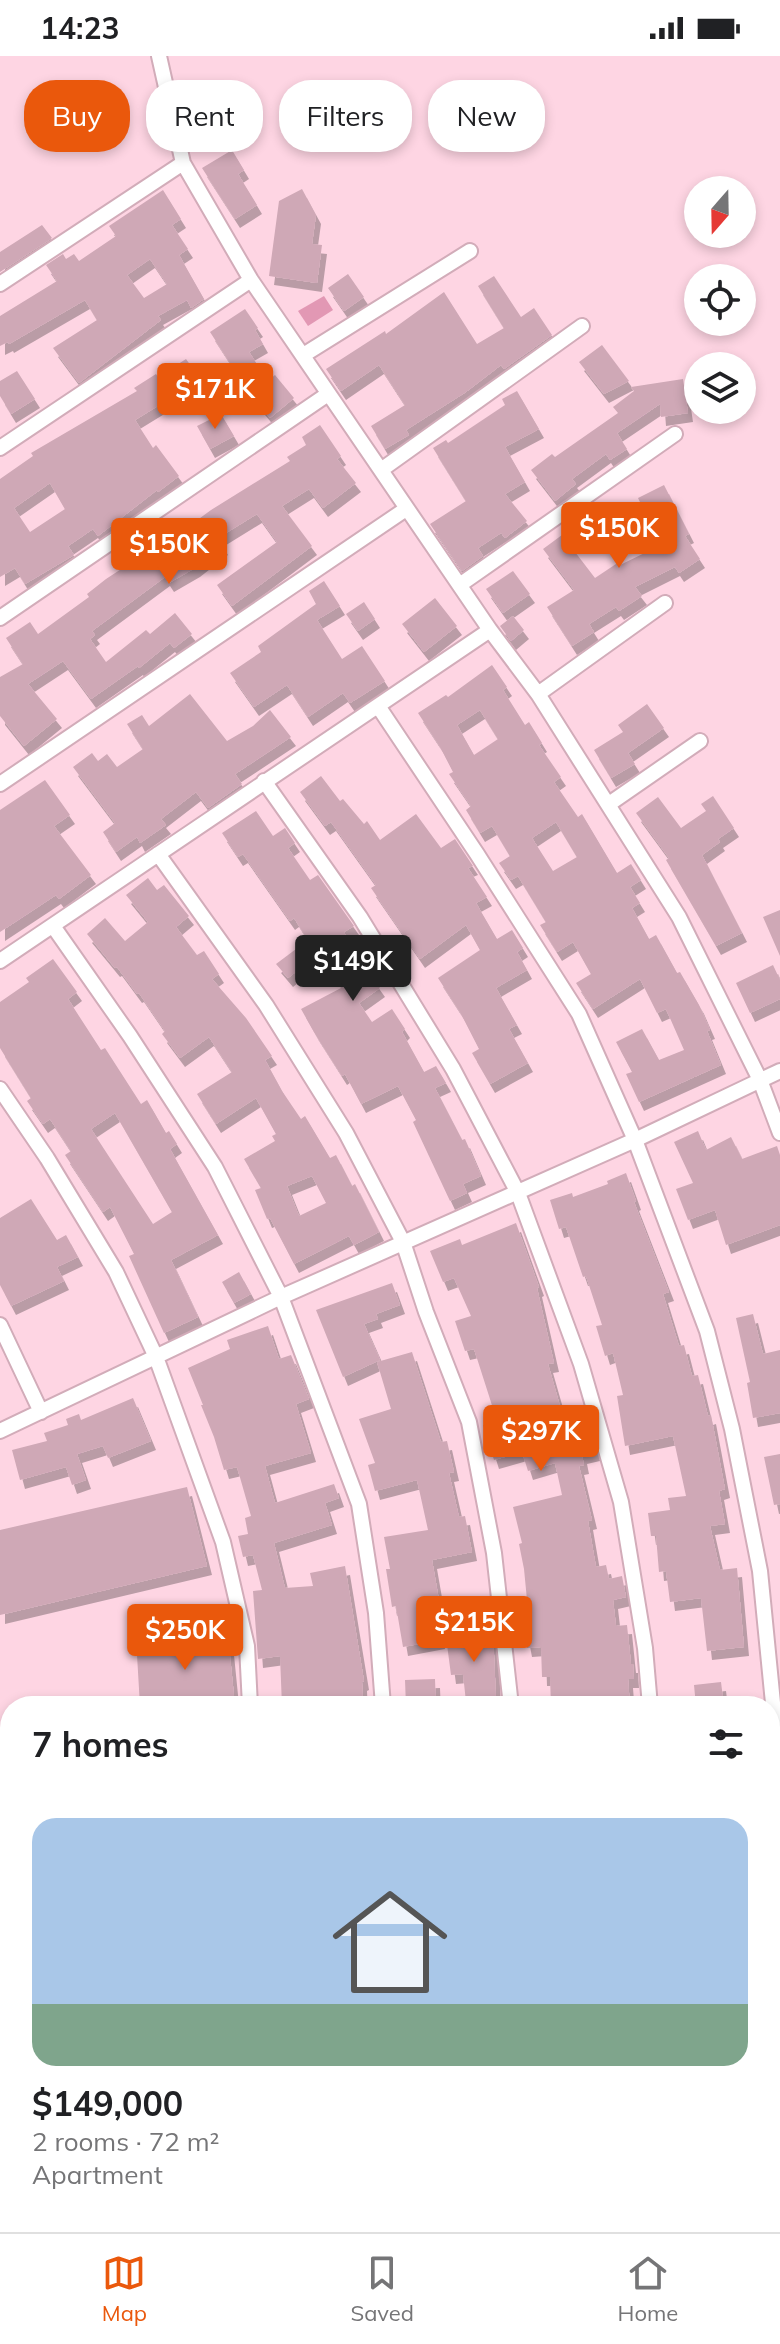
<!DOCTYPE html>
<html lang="en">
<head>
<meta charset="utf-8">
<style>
  body { margin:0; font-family:Mulish,sans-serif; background:#f2f2f2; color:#202124; height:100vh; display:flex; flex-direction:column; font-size:30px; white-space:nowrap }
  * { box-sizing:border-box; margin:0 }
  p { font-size:26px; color:#757577 }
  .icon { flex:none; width:44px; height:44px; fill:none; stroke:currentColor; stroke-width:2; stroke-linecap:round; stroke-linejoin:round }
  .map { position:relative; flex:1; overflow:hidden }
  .side { position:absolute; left:0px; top:1640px; width:780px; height:536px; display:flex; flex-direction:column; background:#fff; border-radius:32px 32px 0 0; box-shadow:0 4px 12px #0003 }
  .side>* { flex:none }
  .guide { position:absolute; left:24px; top:24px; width:732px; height:72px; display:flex; gap:16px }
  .needle { width:52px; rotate:200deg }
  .controls { position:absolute; left:684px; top:120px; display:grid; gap:16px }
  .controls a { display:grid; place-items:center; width:72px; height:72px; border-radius:50%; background:#fff; box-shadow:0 4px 12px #0003; font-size:40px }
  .price { position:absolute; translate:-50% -68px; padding:0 18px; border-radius:8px; background:#ea580c; color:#fff; font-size:26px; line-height:52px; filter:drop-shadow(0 2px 4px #0008) }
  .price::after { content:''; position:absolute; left:50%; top:48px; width:24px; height:18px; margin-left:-12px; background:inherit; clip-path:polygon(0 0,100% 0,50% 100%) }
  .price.selected { background:#222; color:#fff }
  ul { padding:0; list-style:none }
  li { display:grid; align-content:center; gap:16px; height:424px; padding:0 32px }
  li span { display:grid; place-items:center; height:248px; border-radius:24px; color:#555 }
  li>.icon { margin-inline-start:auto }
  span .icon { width:144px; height:144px; fill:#fffc; stroke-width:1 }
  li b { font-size:34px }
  h2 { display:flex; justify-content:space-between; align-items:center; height:96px; padding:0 32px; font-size:34px }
  .pill { padding:0 28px; border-radius:32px; background:#fff; box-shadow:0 4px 12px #0003; font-size:28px; line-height:72px }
  .pill.selected { background:#ea580c; color:#fff }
  .status { display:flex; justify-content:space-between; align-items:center; height:56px; padding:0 40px; background:#fff; direction:ltr }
  .status svg { height:22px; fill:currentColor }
  .dock { display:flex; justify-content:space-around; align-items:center; height:112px; border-top:2px solid #e0e0e0; background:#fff; font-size:22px; color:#757577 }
  .dock a { display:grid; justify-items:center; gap:4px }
  .dock .selected { color:#ea580c }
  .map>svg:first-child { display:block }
</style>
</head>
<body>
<div class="status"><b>14:23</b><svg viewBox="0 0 49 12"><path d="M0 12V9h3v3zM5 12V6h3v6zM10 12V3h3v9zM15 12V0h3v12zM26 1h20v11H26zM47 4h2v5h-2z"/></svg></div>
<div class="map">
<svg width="780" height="2176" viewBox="0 0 780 2176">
  <defs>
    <filter id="shadow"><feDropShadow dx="5" dy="9" stdDeviation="0" flood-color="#0004"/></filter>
  </defs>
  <rect width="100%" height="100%" fill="#fed5e3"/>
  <path fill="#fcbfd5" d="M0,1749h10v259l-10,1z"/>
  <path fill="#e298b4" d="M324,240l9,14 -25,16 -10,-15z"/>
  <path fill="#cfa8b6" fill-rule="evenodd" filter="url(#shadow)" d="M232,94l12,20 -6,4 19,31 -22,14 -33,-51z
    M302,133l14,26 -4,29 10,1 -5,38 -48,-7 10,-75z
    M163,134l18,29 -9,6 16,24 -9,6 25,44 -13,9 -4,-8 -29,16 3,4 -82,63 -26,-35 44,-28 -12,-20 -76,44 -1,-2 -8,4v-30l57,-35 -11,-16 17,-11 3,5 8,-5 5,7 37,-25 -7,-10zM150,203l17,25 -23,14 -17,-23z
    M42,169l10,13 -52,34v-20z
    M348,218l16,23 -20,14 -16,-23z
    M494,220l27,41 13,-9 18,27 -48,34 -3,-4 -35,27 -60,38 3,5 -24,14 -14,-23 34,-21 -26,-40 -38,26 -15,-22 59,-38 1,3 58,-42 33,52 27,-16 -26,-42z
    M245,253l13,19 -3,2 8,14 -14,8 19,29 7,-6 19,23 -24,20 -24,-29 -14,9 -13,-20 15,-9 -24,-37z
    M602,289l27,36 -25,13 -25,-32z
    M186,303l20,28 -21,14 -6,-8 -44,27 18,28 3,-3 23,31 -21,16 -1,-2 -59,46 -5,-7 -25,17 6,9 -49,29 -10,-16 -15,9v-98l33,-23 -2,-3 106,-62 -3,-3 22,-14 2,3zM50,427l15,26 -35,23 -16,-24z
    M17,315l18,28 -24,15 -11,-18v-15z
    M683,323l5,34 -27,4 -1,-13 -43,29 10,16 -17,11 -4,-6 -34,25 4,5 -21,17 -24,-31 21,-16 3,3 63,-44 -5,-6 21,-16 -3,-4z
    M517,335l22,38 -34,18 20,35 -20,12 22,27 -22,17 -4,-5 -23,15 5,8 -21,15 -32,-47 36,-23 -33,-53 13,-8 2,3 57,-38 -3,-6z
    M221,358l13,22 -24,13 -13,-23z
    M320,369l21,31 -4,3 19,24 -33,25 -14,-19 -27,17 30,40 -80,60 -15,-21 60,-43 -20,-28 -39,24 5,8 -28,22 -26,15 -4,-6 -73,54 3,4 -5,4 16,23 40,-32 4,4 25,-21 17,21 -18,14 -4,-5 -31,25 -1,-2 -47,33 -28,-38 -35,23 29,35 -33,27 -24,-30v-39l23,-13 -17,-26 24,-16 8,12 51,-37 -2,-3 19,-15 26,-17 3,4 76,-56 79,-49 -3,-4 19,-12 -4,-8z
    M664,429l25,49 -4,2 15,23 -21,14 -4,-6 -40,20 7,9 -23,15 -3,-4 -27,17 5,8 -22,14 -25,-39 27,-17 -31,-41 19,-14 33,43 24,-16 1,3 41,-20 -23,-47z
    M513,515l17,23 -27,19 -17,-24z
    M324,525l16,25 -23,14 25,39 20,-13 23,35 -35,22 -7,-10 -35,24 -21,-32 -33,22 -24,-34 31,-21 -3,-6 58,-42 -7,-13z
    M435,542l22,28 -33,26 -22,-28z
    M364,546l11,17 -17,12 -12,-17z
    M513,560l11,14 -13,11 -11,-15z
    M492,609l15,22 -4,3 22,35 4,-3 13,21 -3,2 22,32 -7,5 24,35 4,-3 35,59 14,-9 10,16 -11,7 10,16 -8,5 17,31 7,-4 21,38 3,-1 19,33 11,25 -3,1 14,34 -82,37 -13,-28 6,-2 -16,-30 26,-13 17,31 25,-10 -18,-41 -9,4 -17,-34 -47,30 -17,-26 15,-9 -18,-32 -16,10 -17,-27 6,-3 -28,-46 -7,4 -12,-17 11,-7 -18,-30 -12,7 -14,-23 5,-4 -22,-32 4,-2 -14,-27 -21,-32 28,-18 2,2zM480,654l18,29 -24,16 -17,-30zM556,766l21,35 -24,14 -21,-33z
    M190,638l37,47 26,-15 17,-16 21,27 -56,37 7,10 -34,24 -12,-16 -35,27 5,6 -26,18 -3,-6 -21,15 -13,-20 12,-9 -42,-56 19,-14 6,8 9,-7 10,13 26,-18 -16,-25 15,-9 7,11z
    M647,648l17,24 -36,25 7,11 -24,14 -17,-28 29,-18 -5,-7z
    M321,720l19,25 3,-2 21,25 3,-3 13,19 36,-26 25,34 14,-9 18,27 -5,2 19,29 -11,6 21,36 15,-9 11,18 -6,4 10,18 -31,18 21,37 -8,4 19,34 -38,21 -18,-31 7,-4 -19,-37 -22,-34 42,-28 -14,-25 -46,34 -49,-71 5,-3 -45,-63 -6,4 -25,-34z
    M45,724l25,35 -16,11 37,49 -32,24 -3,-4 -56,37v-122z
    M713,740l21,32 -16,11 2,3 -18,13 40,78 -26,13 -50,-86 3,-2 -33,-45 22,-16 23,31 25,-17 -5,-7z
    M256,755l17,25 12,-8 10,15 -7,5 22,32 8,-5 36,51 -10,6 24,44 2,-2 10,14 -21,15 13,19 20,-13 13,20 -3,3 22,40 12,-6 10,17 -11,5 27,52 3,-1 16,37 -18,8 4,9 -17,8 -37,-79 3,-2 -18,-34 -37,18 -16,-30 -3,2 -28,-44 -13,-23 40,-21 -20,-36 -33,26 -12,-14 32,-24 -14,-22 -4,3 -47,-67 -5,3 -16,-24z
    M148,822l9,12 7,-5 25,31 -13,11 21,28 7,-4 15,23 -7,5 34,39 26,38 -7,4 17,31 19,28 4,-3 25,42 6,-3 16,31 3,-2 24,48 -25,13 -5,-9 -55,28 -24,-46 -3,1 -12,-29 6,-2 -17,-29 31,-18 -3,-5 4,-2 -20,-36 -40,26 -19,-30 35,-22 -23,-35 -29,21 -18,-24 3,-3 -26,-38 -2,1 -20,-27 -2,1 -28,-34 18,-16 20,23 23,-19 -22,-27zM312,1120l14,27 -27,13 -12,-30z
    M780,854v46l-17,-39z
    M53,903l24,33 -9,7 33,51 4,-2 36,56 6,-4 19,33 3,-2 8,13 -7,5 48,86 -47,25 27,57 -34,16 -35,-77 5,-2 -24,-47 -7,5 -38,-57 6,-4 -21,-32 -7,5 -16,-23 4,-3 -31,-50v-46l29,-20 -3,-4zM115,1057l57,99 -19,12 -62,-95z
    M773,909l7,15v19l-30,14 -14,-30z
    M698,1075l8,19 25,-13 11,22 35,-13 3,9v70l-54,20 -11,-35 -27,10 -12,-31 17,-6 -19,-41z
    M626,1117l10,28 -2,1 35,90 -6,2 16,52 5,-1 8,31 6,-1 10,41 3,-1 14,74 -6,2 6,33 -15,2 10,44 17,-2 7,79 -37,4 -6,-53 -31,4 -4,-31 -7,1 -3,-36h-5l-3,-23 22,-3 -2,-12 18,-2 -13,-60 -48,10 -8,-50 6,-1 -10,-42 -8,3 -9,-30 6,-1 -16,-49 -3,1 -17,-50 -7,2 -9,-29 22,-7 1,4 35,-13 -1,-3z
    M31,1143l26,41 9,-5 12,22 -21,10 7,14 -53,25 -11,-21v-67z
    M516,1167l23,64 -2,1 17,75 -6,1 12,42 4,-1 10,36 18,-4 3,15 -13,3 2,10 -5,1 13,54 -4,1 8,46 10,-2 3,14 13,-3 4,21 -13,3 3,26 11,-1 4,39h2l1,15h-6l2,27h-79l-1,-29h-8l-1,-30 -14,1 -3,-16 6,-1 -6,-62 -5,-25 3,-1 -9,-36 49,-12 -7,-32 -27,8 -6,-19 -28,8 -11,-35 14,-4 -23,-72 -9,2 -10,-30 16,-5 -17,-38 -11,4 -13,-31 30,-12 2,6z
    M239,1216l12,22 -17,9 -12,-21z
    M392,1227l8,22 -24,9 2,5 -14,5 16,36 -37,17 -27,-67z
    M753,1258l10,40 17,-4v63l-27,5 -6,-35 3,-1 -14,-64z
    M268,1270l11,33 12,-4 18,44 -13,5 15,49 -46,13 10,37 59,-19 5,14 -14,5 7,22 -58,18 11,45 28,-2 -3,-13 35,-7 19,115 -2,1 1,24h-81l-2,-50 -22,3 -5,-68 9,-1 -9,-35 -10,2 -5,-21 10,-2 -3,-16 6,-2 -14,-49 -13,3 -10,-33 -13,-32h2l-15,-37 42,-19 -3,-9z
    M412,1296l29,90 6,-1 7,31 -5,1 10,44 6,-1 7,36 -40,8 7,40 -6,1 7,39 -37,7 -7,-41 -4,1 -6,-38h4l-6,-32 44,-7 -11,-50 -42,11 -7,-26 7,-2 -16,-44 32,-10 -14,-47z
    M133,1342l18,43 -43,17 -5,-12 -26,8 9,26 -14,5 -6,-18 -46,13 -8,-30 35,-9 -3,-8 24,-8 -2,-6 13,-5 2,6z
    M780,1398v50l-6,1 -10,-48z
    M187,1431l20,79 -207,49v-85z
    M493,1575l3,69 -30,2 -3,-28 -12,1 -5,-38z
    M228,1580l7,70h-95l-4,-68z
    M435,1623l1,27h-30l-1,-26z
    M721,1626l3,24h-28l-2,-21z"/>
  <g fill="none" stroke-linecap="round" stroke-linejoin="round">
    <defs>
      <path id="street" d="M159,0l24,107 68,117 239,350 48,64 141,223 81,163 20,53
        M0,228l183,-121
        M305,298l165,-103
        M0,392l251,-168
        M381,414l201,-144
        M461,528l214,-150
        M0,562l328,-224
        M538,638l127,-91
        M378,650l99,148 102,160 56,126 72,191 25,98 28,142 18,183
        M264,725l96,136 93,152 65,124 63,171 40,138 24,146 5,58
        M0,728l406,-275
        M609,748l91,-63
        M158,798l108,151 80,128 57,109 23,70 43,110 25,131 17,153
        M53,870l77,110 85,131 66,130 78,207 17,109 7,93
        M0,905l490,-331
        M0,1033l47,69 69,114 40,85 67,185 24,104 3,60
        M0,1269l41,87
        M0,1375l281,-134 354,-157 145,-69
        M0,1732l10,-1
        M770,2004h10
        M2,2027l8,115
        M12,2166v10
        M227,2166v10
        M670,2166v10"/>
    </defs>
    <use href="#street" stroke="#d2acb9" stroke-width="18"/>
    <path stroke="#977c85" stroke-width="3" stroke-dasharray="6 4" stroke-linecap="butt" d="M0,1795h10
      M0,1840l10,-1
      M0,1886l10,-1
      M0,1929h10"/>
    <use href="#street" stroke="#fff" stroke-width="14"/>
  </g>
</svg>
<div class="controls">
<a><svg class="needle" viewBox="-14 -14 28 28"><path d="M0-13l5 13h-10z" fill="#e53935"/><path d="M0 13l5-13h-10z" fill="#757577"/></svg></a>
<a><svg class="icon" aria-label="locate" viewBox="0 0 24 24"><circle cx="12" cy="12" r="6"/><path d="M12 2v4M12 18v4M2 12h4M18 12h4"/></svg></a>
<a><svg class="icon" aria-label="layers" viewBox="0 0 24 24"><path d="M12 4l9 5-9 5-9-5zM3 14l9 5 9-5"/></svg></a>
</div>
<b class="price" style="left:215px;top:375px">$171K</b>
<b class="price" style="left:619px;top:514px">$150K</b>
<b class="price" style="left:169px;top:530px">$150K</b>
<b class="price selected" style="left:353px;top:947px">$149K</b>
<b class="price" style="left:541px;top:1417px">$297K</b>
<b class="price" style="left:474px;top:1608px">$215K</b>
<b class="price" style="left:185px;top:1616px">$250K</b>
<div class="guide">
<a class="pill selected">Buy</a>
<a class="pill">Rent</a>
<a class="pill">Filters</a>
<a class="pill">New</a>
</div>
<section class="side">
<h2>7 homes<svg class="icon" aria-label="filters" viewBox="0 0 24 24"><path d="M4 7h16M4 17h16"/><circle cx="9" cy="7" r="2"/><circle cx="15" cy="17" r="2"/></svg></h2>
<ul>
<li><span style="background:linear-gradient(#a9c7e8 75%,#7fa58c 0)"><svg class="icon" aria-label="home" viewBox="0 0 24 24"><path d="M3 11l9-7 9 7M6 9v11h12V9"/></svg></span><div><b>$149,000</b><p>2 rooms · 72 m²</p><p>Apartment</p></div></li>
</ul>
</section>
</div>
<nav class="dock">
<a class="selected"><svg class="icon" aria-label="map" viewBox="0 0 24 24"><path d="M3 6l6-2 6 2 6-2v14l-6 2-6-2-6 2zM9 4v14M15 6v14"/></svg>Map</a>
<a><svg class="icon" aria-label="saved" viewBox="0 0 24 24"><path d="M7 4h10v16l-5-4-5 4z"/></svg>Saved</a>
<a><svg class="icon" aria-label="home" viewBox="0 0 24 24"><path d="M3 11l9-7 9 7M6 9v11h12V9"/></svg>Home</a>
</nav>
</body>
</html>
